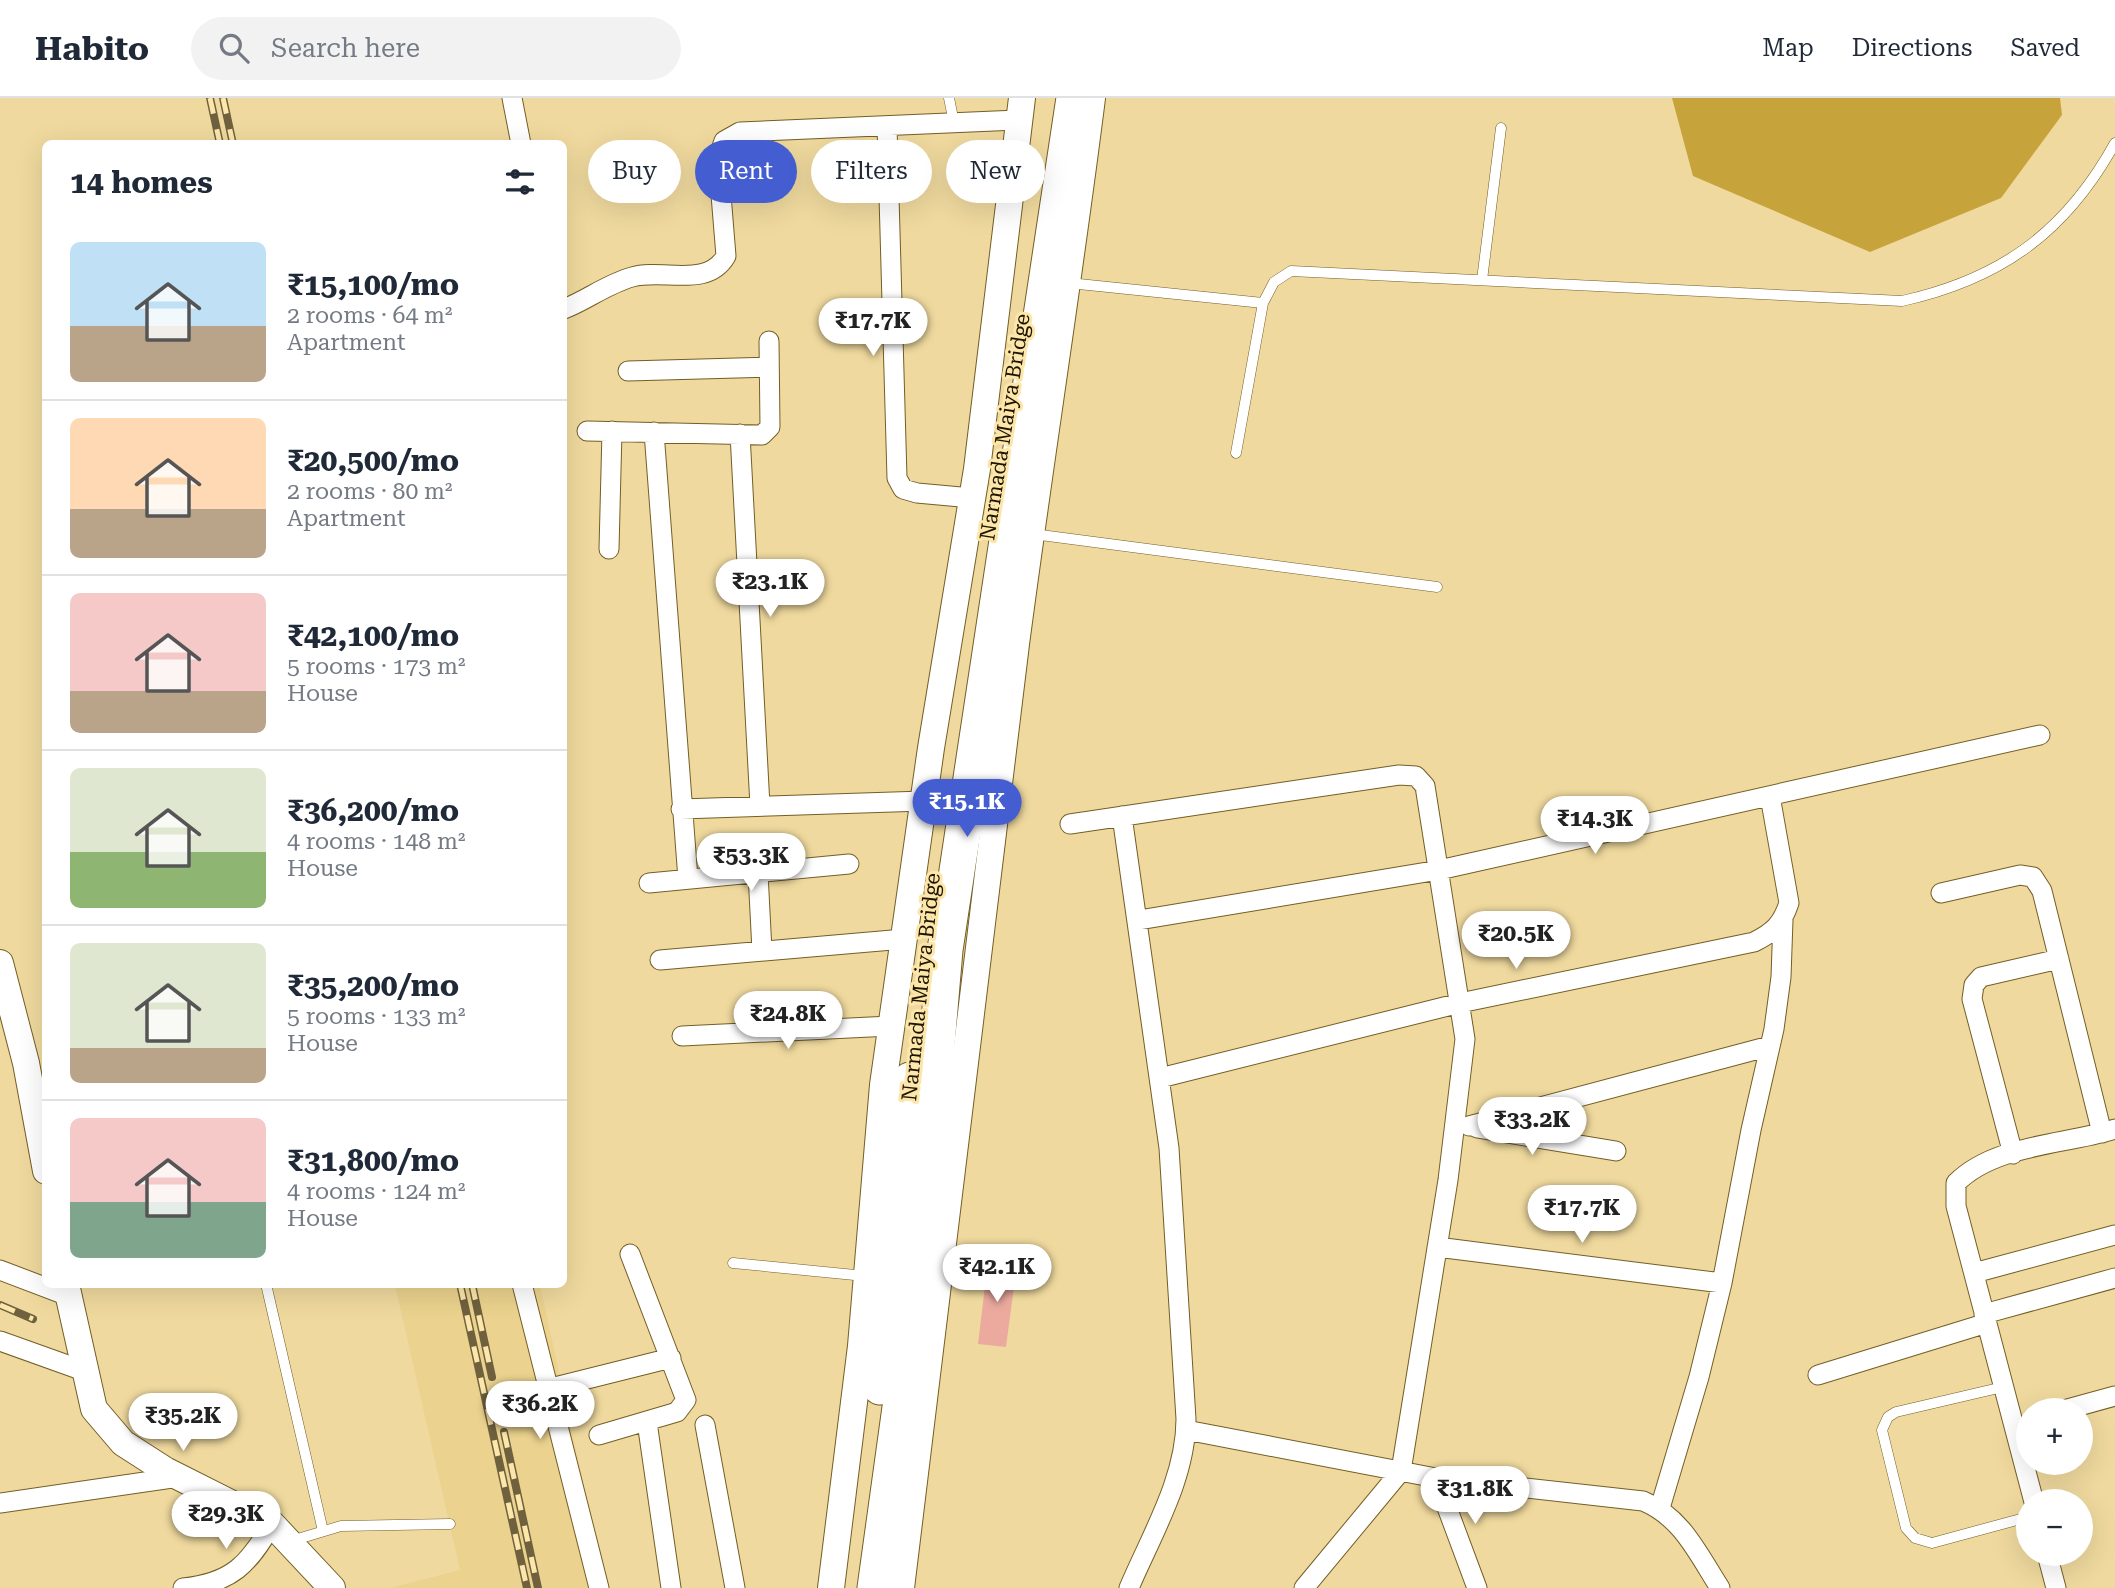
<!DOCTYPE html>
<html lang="en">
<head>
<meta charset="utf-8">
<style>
  body { margin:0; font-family:"Roboto Serif",serif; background:#f2f2f3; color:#1f2937; height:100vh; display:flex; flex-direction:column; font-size:26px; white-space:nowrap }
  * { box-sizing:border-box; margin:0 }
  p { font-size:23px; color:#747a83 }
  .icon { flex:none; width:38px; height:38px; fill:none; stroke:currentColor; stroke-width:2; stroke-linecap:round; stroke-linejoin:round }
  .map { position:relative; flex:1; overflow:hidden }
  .details { position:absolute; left:42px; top:42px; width:525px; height:1148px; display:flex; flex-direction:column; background:#fff; border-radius:10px; box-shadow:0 7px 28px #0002 }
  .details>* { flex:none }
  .hud { position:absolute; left:588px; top:42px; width:665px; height:63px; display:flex; gap:14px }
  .controls { position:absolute; left:2016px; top:1300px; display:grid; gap:14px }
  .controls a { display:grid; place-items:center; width:77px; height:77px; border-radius:50%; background:#fff; box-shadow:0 7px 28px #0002; font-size:35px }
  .price { position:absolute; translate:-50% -60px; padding:0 16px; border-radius:24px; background:#fff; color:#222; font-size:23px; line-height:46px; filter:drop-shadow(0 2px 4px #0008) }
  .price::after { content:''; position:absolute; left:50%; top:42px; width:21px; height:16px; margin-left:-10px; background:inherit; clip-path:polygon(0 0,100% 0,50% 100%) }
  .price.on { background:#445ed1; color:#fff }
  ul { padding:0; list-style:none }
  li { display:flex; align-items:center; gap:21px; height:175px; padding:0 28px }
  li+li { border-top:2px solid #e0e1e3 }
  li span { display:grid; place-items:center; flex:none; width:196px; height:140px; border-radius:10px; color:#555 }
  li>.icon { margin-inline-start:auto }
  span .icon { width:84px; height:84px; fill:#fffc; stroke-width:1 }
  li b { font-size:30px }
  h2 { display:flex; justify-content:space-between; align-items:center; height:84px; padding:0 28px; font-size:30px }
  .tag { padding:0 24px; border-radius:32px; background:#fff; box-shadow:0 7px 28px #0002; font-size:24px; line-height:63px }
  .tag.on { background:#445ed1; color:#fff }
  header { display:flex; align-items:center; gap:42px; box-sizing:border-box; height:98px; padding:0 35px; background:#fff; border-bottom:2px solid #e0e1e3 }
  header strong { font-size:33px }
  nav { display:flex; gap:38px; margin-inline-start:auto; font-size:24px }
  .search { width:490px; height:63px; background:#f2f2f3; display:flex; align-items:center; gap:18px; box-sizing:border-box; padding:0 24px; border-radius:38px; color:#747a83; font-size:26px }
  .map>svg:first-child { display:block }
</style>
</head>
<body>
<header>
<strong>Habito</strong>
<div class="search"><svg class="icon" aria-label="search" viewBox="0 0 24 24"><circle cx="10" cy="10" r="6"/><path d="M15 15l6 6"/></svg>Search here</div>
<nav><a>Map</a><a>Directions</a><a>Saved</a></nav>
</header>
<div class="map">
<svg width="2115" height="1490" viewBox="0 0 2115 1490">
  <rect width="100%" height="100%" fill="#efd99e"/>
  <path fill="#ebd28e" d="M395,1187h145l66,303h-216l70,-18z"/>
  <path fill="#c7a33c" d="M1672,0h388l2,17 -61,83 -131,54 -177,-76z"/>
  <path fill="#ecaa9f" d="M988,1163l29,3 -11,83 -28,-3z"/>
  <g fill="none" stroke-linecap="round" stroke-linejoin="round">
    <defs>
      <path id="lane" d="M949,0l5,25
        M1482,182l19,-152
        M1069,185l194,20 11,-21 17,-11 611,30c99,-22 164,-69 213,-158
        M1236,355l27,-150
        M1033,436l404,53
        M733,1165l132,13
        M266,1186l57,247
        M2003,1289l-107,25 -8,5 -6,13 24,98 9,10 17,5 96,-26
        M291,1443l50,-15 109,-2"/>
      <path id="street" d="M512,0l9,46
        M887,28l10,352 6,11 14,4 55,5
        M564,211c23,-9 43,-25 68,-32 31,-9 75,12 94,-21l-8,-98 6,-17 16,-9 278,-12
        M628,273l141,-4
        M587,333l175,4 8,-8 -1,-86
        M654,334l34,447
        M740,336l20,372
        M609,451l3,-118
        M681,711l243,-8
        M1122,718l47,332 17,271c0,59 -34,115 -57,169
        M1070,726l329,-49 17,1 9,10 40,253 -17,141 -47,291 -97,117
        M758,775l4,78
        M649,785l200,-19
        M1941,795l79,-18 13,2 9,14 60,242
        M1139,822l300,-50 601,-135
        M660,862l244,-21
        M682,938l209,-10
        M1160,980l300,-75 294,-61c20,-10 28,-18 35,-39l-19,-107
        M1469,1028l301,-80
        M1477,1030l139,23
        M2013,1056l-41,-155 2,-14 7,-8 78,-18
        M1437,1149l285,36
        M0,1172l68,26
        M1974,1175l141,-38
        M522,1186l77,304
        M1984,1216l131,-36
        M0,1243l84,30
        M1818,1277l169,-52
        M547,1291l124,-31
        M2064,1312l51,-14
        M647,1324l24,166
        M705,1327l30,163
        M1186,1332l250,48 207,23c39,16 55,53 77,87
        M599,1337l78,-23 9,-12 -56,-146
        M1436,1380l41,110
        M2034,1404l-78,-296v-23c39,-39 109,-38 159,-54
        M0,1405l179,-26
        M1660,1410l39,-131 23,-94 29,-153 23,-101 7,-52 2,-57
        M2047,1456l9,34
        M183,1490c49,-5 66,-24 89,-64"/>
      <path id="secondary" d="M0,865l26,100 20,108
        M66,1186l28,125 29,34 42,27 107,54 60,64
        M831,1490l30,-242 22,-261 48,-337 46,-279 45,-371
        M901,1490c37,-315 74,-630 115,-944 24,-182 53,-364 76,-546"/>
      <path id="highway" d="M880,1289l30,-307
        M875,1490l41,-296 29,-342 129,-852"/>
    </defs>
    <use href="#lane" stroke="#735e25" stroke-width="11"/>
    <use href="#street" stroke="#735e25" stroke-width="21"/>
    <use href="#secondary" stroke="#735e25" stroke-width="28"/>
    <use href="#highway" stroke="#735e25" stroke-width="37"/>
    <use href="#lane" stroke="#fff" stroke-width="10"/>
    <use href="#street" stroke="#fff" stroke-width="19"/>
    <use href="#secondary" stroke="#fff" stroke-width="26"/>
    <use href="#highway" stroke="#fff" stroke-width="35"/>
    <defs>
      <path id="rail" d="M210,0l10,46
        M223,0l10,46
        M460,1186l67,304
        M472,1186l20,93
        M0,1207l33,14
        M504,1334l34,156"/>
    </defs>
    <use href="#rail" stroke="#6f613e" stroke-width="8"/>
    <use href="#rail" stroke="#fde6aa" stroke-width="5" stroke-dasharray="16" stroke-linecap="butt"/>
  </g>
  <g text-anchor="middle" stroke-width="6" stroke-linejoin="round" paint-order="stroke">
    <g font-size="21" fill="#1c1400" stroke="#fde6aa">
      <text transform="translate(1005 329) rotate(-81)" y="7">Narmada Maiya Bridge</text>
      <text transform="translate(921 889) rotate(-84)" y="7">Narmada Maiya Bridge</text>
    </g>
  </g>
</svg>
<div class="controls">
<a>+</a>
<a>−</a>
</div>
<b class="price" style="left:873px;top:260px">₹17.7K</b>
<b class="price" style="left:770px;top:521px">₹23.1K</b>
<b class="price on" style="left:967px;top:741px">₹15.1K</b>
<b class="price" style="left:1595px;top:758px">₹14.3K</b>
<b class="price" style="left:751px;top:795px">₹53.3K</b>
<b class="price" style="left:1516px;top:873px">₹20.5K</b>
<b class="price" style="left:788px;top:953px">₹24.8K</b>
<b class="price" style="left:1532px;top:1059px">₹33.2K</b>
<b class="price" style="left:1582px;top:1147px">₹17.7K</b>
<b class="price" style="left:997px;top:1206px">₹42.1K</b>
<b class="price" style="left:540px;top:1343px">₹36.2K</b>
<b class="price" style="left:183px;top:1355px">₹35.2K</b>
<b class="price" style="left:1475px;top:1428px">₹31.8K</b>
<b class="price" style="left:226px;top:1453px">₹29.3K</b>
<div class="hud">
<a class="tag">Buy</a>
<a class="tag on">Rent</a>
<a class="tag">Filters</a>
<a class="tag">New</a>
</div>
<section class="details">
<h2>14 homes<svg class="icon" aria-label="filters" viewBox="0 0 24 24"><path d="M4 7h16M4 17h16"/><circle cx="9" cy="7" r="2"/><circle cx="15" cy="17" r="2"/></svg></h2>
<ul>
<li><span style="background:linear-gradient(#bfe0f5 60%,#b9a48a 0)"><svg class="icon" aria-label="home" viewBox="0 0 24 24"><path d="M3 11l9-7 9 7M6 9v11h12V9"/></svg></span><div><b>₹15,100/mo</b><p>2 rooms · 64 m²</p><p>Apartment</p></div></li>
<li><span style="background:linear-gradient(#ffd9b3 65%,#b9a48a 0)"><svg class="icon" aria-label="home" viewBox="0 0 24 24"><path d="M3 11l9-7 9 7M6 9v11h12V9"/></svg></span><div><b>₹20,500/mo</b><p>2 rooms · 80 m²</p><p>Apartment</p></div></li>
<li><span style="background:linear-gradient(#f6c9c9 70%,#b9a48a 0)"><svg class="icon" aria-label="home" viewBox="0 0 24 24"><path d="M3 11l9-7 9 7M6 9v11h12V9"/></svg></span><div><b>₹42,100/mo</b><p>5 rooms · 173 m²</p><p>House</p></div></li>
<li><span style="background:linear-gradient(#dfe7d0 60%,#8fb573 0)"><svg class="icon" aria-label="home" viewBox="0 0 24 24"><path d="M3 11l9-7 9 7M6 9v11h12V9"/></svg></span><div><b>₹36,200/mo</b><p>4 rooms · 148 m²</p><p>House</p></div></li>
<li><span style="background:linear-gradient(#dfe7d0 75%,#b9a48a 0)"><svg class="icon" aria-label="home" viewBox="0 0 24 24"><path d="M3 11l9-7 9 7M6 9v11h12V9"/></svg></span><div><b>₹35,200/mo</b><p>5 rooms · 133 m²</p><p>House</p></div></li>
<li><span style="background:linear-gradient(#f6c9c9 60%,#7fa58c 0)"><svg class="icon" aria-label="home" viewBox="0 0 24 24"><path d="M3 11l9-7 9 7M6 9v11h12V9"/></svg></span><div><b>₹31,800/mo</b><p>4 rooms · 124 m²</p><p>House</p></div></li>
</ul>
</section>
</div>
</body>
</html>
